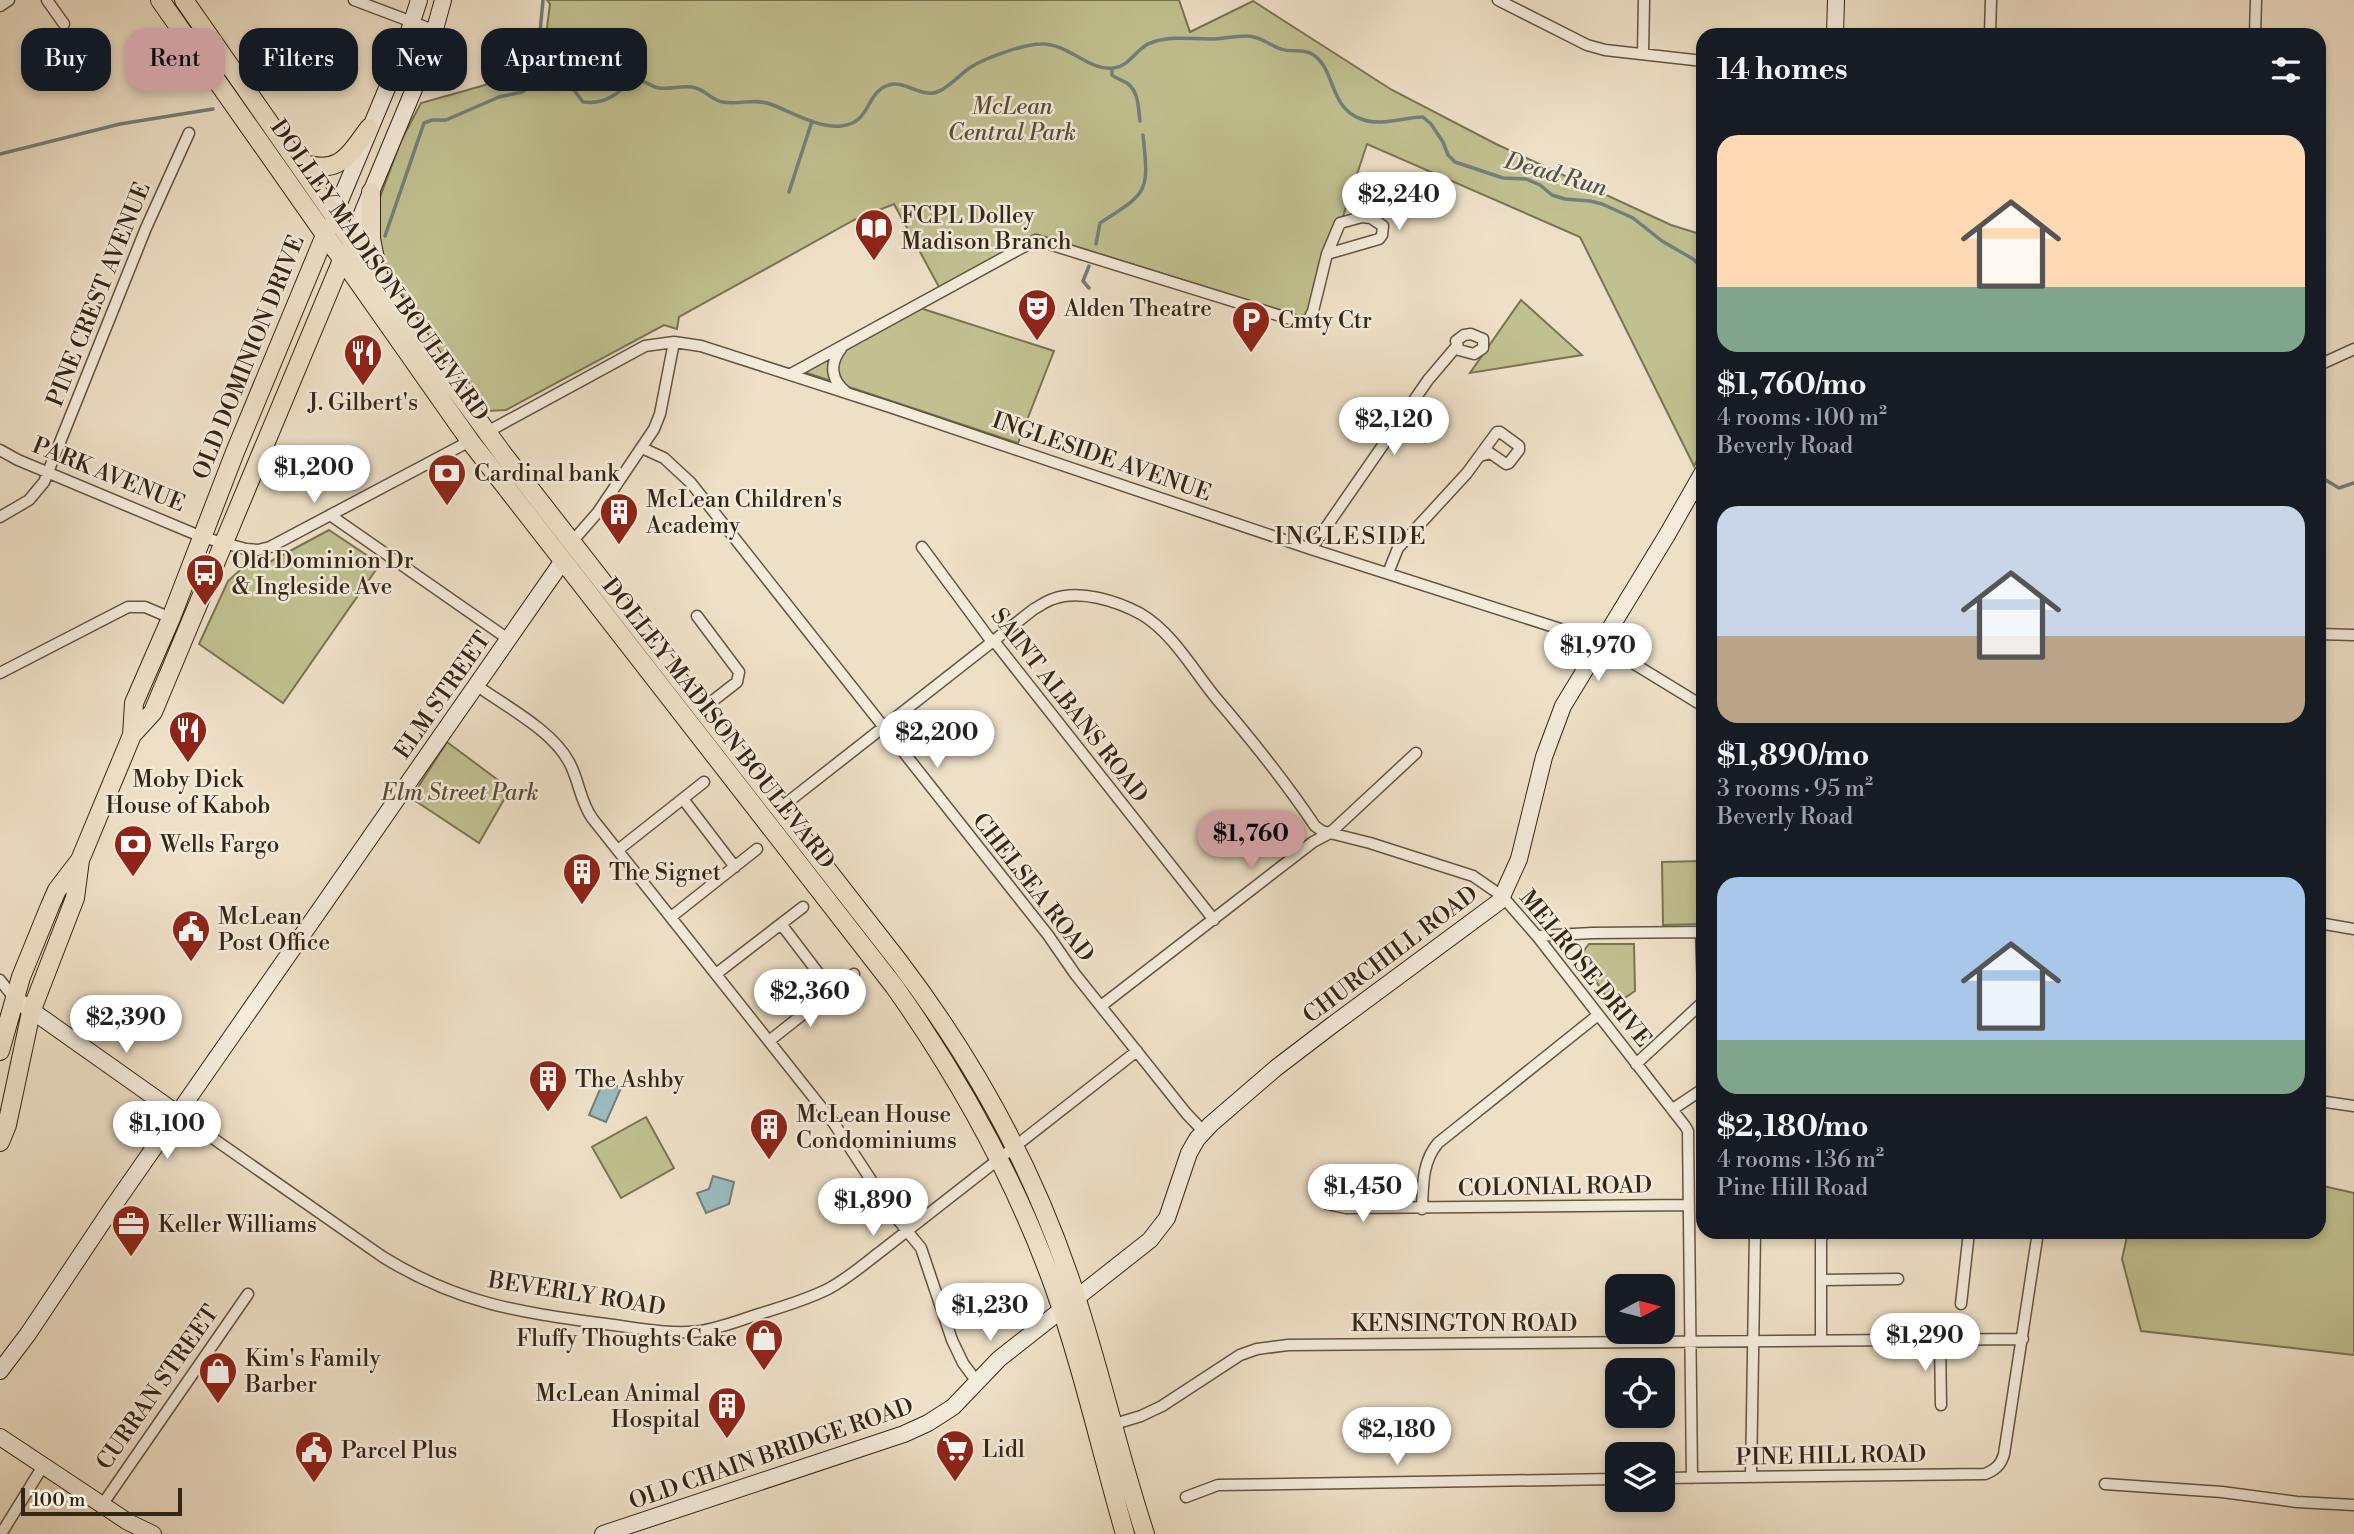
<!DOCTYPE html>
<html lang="en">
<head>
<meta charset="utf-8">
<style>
  body { margin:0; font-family:"Libre Bodoni",serif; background:#20242c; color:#f1f3f6; height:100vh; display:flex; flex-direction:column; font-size:26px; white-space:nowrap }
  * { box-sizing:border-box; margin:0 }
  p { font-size:23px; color:#9ea1a6 }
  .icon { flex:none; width:38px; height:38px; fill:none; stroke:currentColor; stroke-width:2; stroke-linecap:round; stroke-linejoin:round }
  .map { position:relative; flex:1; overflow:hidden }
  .sheet { position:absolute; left:1696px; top:28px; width:630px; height:1211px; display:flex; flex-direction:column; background:#171b24; border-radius:21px; box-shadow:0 4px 10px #0003 }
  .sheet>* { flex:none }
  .guide { position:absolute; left:21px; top:28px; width:665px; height:63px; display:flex; gap:14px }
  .needle { width:46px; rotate:83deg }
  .fabs { position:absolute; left:1605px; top:1274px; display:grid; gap:14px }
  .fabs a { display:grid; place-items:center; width:70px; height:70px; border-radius:14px; background:#171b24; box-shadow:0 4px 10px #0003; font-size:35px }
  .scale { position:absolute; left:21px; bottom:18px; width:161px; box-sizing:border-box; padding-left:7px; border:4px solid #342617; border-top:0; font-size:19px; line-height:24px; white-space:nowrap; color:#342617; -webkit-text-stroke:5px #f4ebdb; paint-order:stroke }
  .price { position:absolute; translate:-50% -60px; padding:0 16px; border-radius:24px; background:#fff; color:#222; font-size:23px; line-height:46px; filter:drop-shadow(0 2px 4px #0008) }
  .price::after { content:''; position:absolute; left:50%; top:42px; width:21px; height:16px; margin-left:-10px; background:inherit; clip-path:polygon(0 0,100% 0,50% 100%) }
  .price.current { background:#c59692; color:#111 }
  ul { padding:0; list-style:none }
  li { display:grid; align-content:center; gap:14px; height:371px; padding:0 21px }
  li span { display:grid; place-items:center; height:217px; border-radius:21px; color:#555 }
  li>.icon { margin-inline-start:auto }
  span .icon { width:126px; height:126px; fill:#fffc; stroke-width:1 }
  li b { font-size:30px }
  h2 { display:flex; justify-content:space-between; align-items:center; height:84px; padding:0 21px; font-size:30px }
  .tag { padding:0 24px; border-radius:21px; background:#171b24; box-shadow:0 4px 10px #0003; font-size:24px; line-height:63px }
  .tag.current { background:#c59692; color:#111 }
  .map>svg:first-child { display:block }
</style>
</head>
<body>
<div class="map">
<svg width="2354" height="1534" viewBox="0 0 2354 1534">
  <rect width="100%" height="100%" fill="#eee0c7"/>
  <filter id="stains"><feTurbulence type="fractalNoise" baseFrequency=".00286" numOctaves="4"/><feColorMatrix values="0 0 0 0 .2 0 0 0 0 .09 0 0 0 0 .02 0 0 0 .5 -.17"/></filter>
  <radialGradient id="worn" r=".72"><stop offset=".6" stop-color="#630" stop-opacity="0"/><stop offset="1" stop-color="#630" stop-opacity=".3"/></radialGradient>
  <path fill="#c1c090" stroke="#7a7354" stroke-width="2" d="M547,0h632l11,32 63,-31 139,89 104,54 175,81 32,10v214l-9,17 -114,-229 -213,-93 -58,175 -267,-83 -103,51 -45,-83 -40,16 -175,97 -2,12 -13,-4 -158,85 -19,1 -28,-44 -6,5 -66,-100 -17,-48 31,-83 20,-38 64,-18 61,-31 -1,-11 5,-39z
    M1521,300l61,55 -112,18z
    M920,308l134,43 -36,92 -220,-73z
    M329,530l51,34 -97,139 -84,-59 29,-63 23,-21 11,6z
    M447,742l63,47 -31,54 -68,-45z
    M1703,861v63l-40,1 -1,-63z
    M1589,944h45l1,47 -22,15 -34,-49z
    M646,1117l28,51 -53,30 -29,-51z
    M2319,1185l35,8v162l-213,-24 -19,-72 6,-27h191z"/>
  <path fill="#9dbbbf" stroke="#737f7c" stroke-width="2" d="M604,1080l17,8 -15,34 -17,-7z
    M713,1176l21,6 -5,22 -23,9 -9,-20 12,-4z"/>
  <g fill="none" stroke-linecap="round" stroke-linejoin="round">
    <path stroke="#737f7c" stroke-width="3.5" d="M543,0l-5,53 2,20 4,3 24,6 15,20c34,4 39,-22 57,-21 6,0 12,6 19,7 12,2 25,-4 37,0 10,3 17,13 27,14 16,3 31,-4 47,2 22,8 47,24 71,22 29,-2 25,-32 45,-40 17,-8 34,12 51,6 12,-4 23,-18 34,-25 14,-9 53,-23 70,-23 28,-1 48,28 73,24 15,-2 21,-17 34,-24 21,-10 45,-4 67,-5 11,-1 21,-3 32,-3 13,0 22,9 34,13 10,4 21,-1 31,5 24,14 16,53 49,65 21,8 42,-2 62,-2l8,7 12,18 5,13 7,7 48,16 23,1 14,6 12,10 13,4 25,2 12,3 31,14 29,23 31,18 10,10
      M1112,69v6c5,4 10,5 15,8 12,9 11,24 13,38
      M0,154l120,-30 93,-15
      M789,192l23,-71
      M385,236l39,-113 8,-3h14l53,-23 23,-5 22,-16
      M1096,244l4,-21c49,-31 49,-31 43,-88
      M1089,288l-6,-7 6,-15
      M2319,476l20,12 15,-5"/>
    <defs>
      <path id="street" d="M47,0l17,24
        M354,0l82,31
        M1498,0l89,45 18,5 98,11
        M0,6l9,-6
        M1990,35l1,-35
        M2255,35l1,-35
        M1643,54l1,-54
        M1362,217l9,1 12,8 -1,9 -3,4 -52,15 13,-31z
        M1471,334l12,5v9l-9,6 -15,-4 -3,-9 8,-6z
        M841,349c-12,15 -10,31 5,43
        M2319,365l35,-16
        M791,374l245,-134 264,82 9,-3 4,-8 14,-57
        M487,432l158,-86 29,-4 27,4 192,62 418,141 265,85 24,9 103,63
        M642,448l22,10 27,25 357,452 27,39 111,139 17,18
        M0,450l18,10 184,77 44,12 12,1 12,-3 200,-106
        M330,515l178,124
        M0,517l29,-17 15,-18 102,-254 43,-95
        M571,543l27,-31 56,-83 6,-15 14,-72
        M922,547l67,91 5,3 220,279
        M1311,549l117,-169 28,-33
        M1388,573l10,-25 69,-75 30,-41h3l19,14v4l-10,13 -3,1 -16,-11 -10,3
        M697,616l42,56 -2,10 -36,28
        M2319,634l35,1
        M0,673l128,-66h17l26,11
        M476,685c29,21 76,45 93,77 10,18 11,39 23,56l241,304 61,93 27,33 31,92 11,23 14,19
        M683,799l52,68
        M779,809l255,-200c6,-3 12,-8 19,-10 27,-10 64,2 88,15 32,19 52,56 75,84 35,41 69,83 99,128l7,5 48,12 103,33 29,20 35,40 148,190 3,5 4,347
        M618,850l86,-68
        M671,917l86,-68
        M2319,923l35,6
        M781,924l51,67
        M1701,932l2,56
        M1537,936l55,-3 111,-1
        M716,974l87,-67
        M0,980l14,18
        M1101,1006l212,-164 17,-9 86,-80
        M769,1041l85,-67
        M1636,1064l67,-62
        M2319,1101l35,5
        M1673,1109l30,-20
        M178,1114l205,143c76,47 136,55 223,67 31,4 64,11 95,7 18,-3 35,-9 52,-15 25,-8 51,-15 75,-27 19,-10 35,-24 52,-37l257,-201
        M1320,1197l8,7 18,4 342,-3
        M1422,1209c1,-24 0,-47 16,-66l160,-128
        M1822,1280l76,-1
        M1961,1304l8,-72
        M1821,1340v-102l5,-6
        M1940,1341l1,64
        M1108,1426l33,-10 21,-10 78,-51 17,-6 31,-4 735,-6
        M1751,1477l4,-245
        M1662,1478l323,-4c10,-4 16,-9 19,-20l34,-222
        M2105,1484l117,8 75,10 57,3
        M1186,1497l32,-12 399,-6
        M102,1505l146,-211
        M1,1534l42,-68"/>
      <path id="secondary" d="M1835,35l1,-35
        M334,215l69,-165 16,-50
        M351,240l76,-182 16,-58
        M14,998l164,116
        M0,1371l28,-37 82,-123 452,-649
        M0,1437l128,85 25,12
        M603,1534l301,-100 24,-11 25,-16 46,-48 151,-119 17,-22 22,-65 8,-14 14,-15 65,-56 55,-42 169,-125 19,-42 25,-102 19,-51 104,-171 36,-63"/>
      <path id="primary" d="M160,0l310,441 424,545c66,93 120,191 159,298 29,82 48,167 72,250
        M184,0l251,361 68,93 396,508c73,96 132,202 171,317 29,84 47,171 75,255
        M298,162c40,14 49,-4 71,-34
        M371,192v47l7,34
        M132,735l21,-23 192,-459
        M0,1051l21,-74 29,-71 7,-16 23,-30
        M0,1142l7,-17 24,-113 44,-114 5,-38 52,-125 2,-32 37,-85 64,-166 93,-224"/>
    </defs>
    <use href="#street" stroke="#625443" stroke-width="13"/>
    <use href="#secondary" stroke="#342617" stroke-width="18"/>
    <use href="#primary" stroke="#342617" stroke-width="20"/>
    <use href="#street" stroke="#f4ebdb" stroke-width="10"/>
    <use href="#secondary" stroke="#f4ebdb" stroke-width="16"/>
    <use href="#primary" stroke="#eee0c7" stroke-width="18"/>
  </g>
  <defs>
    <symbol id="library-pin" viewBox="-11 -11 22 30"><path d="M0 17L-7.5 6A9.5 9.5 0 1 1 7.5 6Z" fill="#8f2418" stroke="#f4ebdb"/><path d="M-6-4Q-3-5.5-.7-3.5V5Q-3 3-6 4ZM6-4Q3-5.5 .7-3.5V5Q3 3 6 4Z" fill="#fff"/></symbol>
    <symbol id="theatre-pin" viewBox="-11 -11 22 30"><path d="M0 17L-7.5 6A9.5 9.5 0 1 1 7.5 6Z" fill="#8f2418" stroke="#f4ebdb"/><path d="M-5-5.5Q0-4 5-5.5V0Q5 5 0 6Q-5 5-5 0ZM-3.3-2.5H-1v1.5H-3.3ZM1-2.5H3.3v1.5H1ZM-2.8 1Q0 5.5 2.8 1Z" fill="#fff"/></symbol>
    <symbol id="parking-pin" viewBox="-11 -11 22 30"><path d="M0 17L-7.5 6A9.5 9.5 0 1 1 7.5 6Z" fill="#8f2418" stroke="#f4ebdb"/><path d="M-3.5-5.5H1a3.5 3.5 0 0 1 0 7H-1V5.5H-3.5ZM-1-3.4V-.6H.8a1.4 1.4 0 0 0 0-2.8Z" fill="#fff"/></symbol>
    <symbol id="restaurant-pin" viewBox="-11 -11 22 30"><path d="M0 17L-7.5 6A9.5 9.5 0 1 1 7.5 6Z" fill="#8f2418" stroke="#f4ebdb"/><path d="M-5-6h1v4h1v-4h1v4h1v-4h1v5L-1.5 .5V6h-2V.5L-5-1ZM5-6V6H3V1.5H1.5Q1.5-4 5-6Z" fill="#fff"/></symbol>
    <symbol id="bank-pin" viewBox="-11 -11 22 30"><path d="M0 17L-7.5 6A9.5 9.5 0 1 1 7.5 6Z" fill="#8f2418" stroke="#f4ebdb"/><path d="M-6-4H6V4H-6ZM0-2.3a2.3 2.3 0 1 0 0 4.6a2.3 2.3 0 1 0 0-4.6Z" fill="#fff"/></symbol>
    <symbol id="building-pin" viewBox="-11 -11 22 30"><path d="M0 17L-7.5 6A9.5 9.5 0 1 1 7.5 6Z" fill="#8f2418" stroke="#f4ebdb"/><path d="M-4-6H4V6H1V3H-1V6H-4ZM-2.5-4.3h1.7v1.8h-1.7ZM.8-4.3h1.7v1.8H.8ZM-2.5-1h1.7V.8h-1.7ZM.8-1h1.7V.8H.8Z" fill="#fff"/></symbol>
    <symbol id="bus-pin" viewBox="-11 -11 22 30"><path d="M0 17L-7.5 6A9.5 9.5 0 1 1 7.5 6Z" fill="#8f2418" stroke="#f4ebdb"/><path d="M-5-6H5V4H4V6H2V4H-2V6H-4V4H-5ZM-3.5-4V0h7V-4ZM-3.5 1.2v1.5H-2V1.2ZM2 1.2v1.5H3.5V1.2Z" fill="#fff"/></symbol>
    <symbol id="civic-pin" viewBox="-11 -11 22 30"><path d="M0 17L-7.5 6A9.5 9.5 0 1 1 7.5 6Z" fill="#8f2418" stroke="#f4ebdb"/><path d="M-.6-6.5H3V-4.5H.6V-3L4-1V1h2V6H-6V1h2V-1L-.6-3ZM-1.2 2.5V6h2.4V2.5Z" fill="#fff"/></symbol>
    <symbol id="office-pin" viewBox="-11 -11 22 30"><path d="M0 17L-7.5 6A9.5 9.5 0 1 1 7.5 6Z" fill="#8f2418" stroke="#f4ebdb"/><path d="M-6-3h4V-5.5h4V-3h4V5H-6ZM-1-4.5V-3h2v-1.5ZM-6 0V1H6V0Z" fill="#fff"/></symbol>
    <symbol id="shop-pin" viewBox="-11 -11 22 30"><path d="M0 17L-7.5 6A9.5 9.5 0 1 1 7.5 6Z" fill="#8f2418" stroke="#f4ebdb"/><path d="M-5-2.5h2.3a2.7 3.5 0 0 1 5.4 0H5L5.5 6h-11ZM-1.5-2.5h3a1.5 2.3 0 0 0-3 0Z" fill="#fff"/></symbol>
    <symbol id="supermarket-pin" viewBox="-11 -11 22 30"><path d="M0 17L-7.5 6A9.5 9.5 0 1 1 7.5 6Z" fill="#8f2418" stroke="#f4ebdb"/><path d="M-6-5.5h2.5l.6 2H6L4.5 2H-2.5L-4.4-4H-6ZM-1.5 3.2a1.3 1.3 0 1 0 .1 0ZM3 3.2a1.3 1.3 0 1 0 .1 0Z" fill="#fff"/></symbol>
  </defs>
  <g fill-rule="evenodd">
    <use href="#library-pin" x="852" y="206" width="44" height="60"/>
    <use href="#theatre-pin" x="1015" y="286" width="44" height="60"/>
    <use href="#parking-pin" x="1229" y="298" width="44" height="60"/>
    <use href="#restaurant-pin" x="341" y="331" width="44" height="60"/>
    <use href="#bank-pin" x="425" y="451" width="44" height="60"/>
    <use href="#building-pin" x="597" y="490" width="44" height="60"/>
    <use href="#bus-pin" x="183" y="551" width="44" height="60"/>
    <use href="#restaurant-pin" x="166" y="708" width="44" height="60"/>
    <use href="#bank-pin" x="111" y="822" width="44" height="60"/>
    <use href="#building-pin" x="560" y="850" width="44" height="60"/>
    <use href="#civic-pin" x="169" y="907" width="44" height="60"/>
    <use href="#building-pin" x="526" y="1057" width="44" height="60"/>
    <use href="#building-pin" x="747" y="1105" width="44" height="60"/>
    <use href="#office-pin" x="109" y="1202" width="44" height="60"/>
    <use href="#shop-pin" x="742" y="1316" width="44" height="60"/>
    <use href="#shop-pin" x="196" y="1349" width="44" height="60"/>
    <use href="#building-pin" x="705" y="1384" width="44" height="60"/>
    <use href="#supermarket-pin" x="933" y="1427" width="44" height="60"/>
    <use href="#civic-pin" x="292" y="1428" width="44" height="60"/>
  </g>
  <g text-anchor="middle" stroke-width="5" stroke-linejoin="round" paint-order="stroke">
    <g font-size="23" font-style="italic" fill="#574c35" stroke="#f4ebdb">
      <text x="1012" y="114">McLean<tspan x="1012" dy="26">Central Park</tspan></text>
      <text x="460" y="800">Elm Street Park</text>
    </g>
    <g font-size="23" fill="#342617" stroke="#f4ebdb" text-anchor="start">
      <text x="901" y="223">FCPL Dolley<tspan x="901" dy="26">Madison Branch</tspan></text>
      <text x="1064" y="316">Alden Theatre</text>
      <text x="1278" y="328">Cmty Ctr</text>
      <text x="363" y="410" text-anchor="middle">J. Gilbert's</text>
      <text x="474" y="481">Cardinal bank</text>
      <text x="646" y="507">McLean Children's<tspan x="646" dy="26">Academy</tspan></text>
      <text x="232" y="568">Old Dominion Dr<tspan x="232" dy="26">&amp; Ingleside Ave</tspan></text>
      <text x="188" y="787" text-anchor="middle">Moby Dick<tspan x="188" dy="26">House of Kabob</tspan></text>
      <text x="160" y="852">Wells Fargo</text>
      <text x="609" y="880">The Signet</text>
      <text x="218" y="924">McLean<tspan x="218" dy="26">Post Office</tspan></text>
      <text x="575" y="1087">The Ashby</text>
      <text x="796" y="1122">McLean House<tspan x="796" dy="26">Condominiums</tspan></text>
      <text x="158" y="1232">Keller Williams</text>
      <text x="737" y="1346" text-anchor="end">Fluffy Thoughts Cake</text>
      <text x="245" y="1366">Kim's Family<tspan x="245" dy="26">Barber</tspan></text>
      <text x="700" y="1401" text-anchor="end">McLean Animal<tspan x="700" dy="26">Hospital</tspan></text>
      <text x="982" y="1457">Lidl</text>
      <text x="341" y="1458">Parcel Plus</text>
    </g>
    <g font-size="23" fill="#342617" stroke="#f4ebdb">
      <text transform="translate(380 270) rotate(55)" y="8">DOLLEY MADISON BOULEVARD</text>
      <text transform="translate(98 294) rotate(-68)" y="8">PINE CREST AVENUE</text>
      <text transform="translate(248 357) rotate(-68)" y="8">OLD DOMINION DRIVE</text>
      <text transform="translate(1102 456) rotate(19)" y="8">INGLESIDE AVENUE</text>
      <text transform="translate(109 474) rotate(22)" y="8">PARK AVENUE</text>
      <text transform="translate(442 695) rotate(-55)" y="8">ELM STREET</text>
      <text transform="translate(1070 705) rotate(52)" y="8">SAINT ALBANS ROAD</text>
      <text transform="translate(719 723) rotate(52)" y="8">DOLLEY MADISON BOULEVARD</text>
      <text transform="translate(1034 887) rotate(52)" y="8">CHELSEA ROAD</text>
      <text transform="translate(1390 954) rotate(-37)" y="8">CHURCHILL ROAD</text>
      <text transform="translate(1586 968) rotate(51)" y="8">MELROSE DRIVE</text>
      <text transform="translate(1555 1186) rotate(-1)" y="8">COLONIAL ROAD</text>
      <text transform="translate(577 1293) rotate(9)" y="8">BEVERLY ROAD</text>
      <text x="1464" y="1331">KENSINGTON ROAD</text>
      <text transform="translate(157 1387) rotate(-55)" y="8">CURRAN STREET</text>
      <text transform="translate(771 1453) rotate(-19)" y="8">OLD CHAIN BRIDGE ROAD</text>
      <text transform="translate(1831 1455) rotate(-1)" y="8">PINE HILL ROAD</text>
    </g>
    <g font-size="24" font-style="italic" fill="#545349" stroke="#f4ebdb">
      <text transform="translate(1556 174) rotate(16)" y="8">Dead Run</text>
    </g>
    <g font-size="24" letter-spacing="2" fill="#342617" stroke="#f4ebdb">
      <text x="1351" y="544">INGLESIDE</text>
    </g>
  </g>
  <rect width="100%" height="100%" filter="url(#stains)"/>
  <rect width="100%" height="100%" fill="url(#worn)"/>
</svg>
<div class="fabs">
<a><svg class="needle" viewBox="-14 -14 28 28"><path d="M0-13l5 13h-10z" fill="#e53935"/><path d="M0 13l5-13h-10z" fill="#9ea1a6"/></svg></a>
<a><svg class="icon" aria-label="locate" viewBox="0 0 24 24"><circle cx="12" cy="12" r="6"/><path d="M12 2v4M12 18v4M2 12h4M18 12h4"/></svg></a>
<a><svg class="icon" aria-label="layers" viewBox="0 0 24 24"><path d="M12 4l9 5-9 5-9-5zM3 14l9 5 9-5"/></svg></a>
</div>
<div class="scale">100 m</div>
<b class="price" style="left:1399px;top:232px">$2,240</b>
<b class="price" style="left:1394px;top:457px">$2,120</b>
<b class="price" style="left:314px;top:505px">$1,200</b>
<b class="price" style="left:1598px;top:683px">$1,970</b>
<b class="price" style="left:937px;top:770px">$2,200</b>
<b class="price current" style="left:1251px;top:871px">$1,760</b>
<b class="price" style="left:810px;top:1029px">$2,360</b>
<b class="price" style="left:126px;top:1055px">$2,390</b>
<b class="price" style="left:167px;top:1161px">$1,100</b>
<b class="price" style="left:1363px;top:1224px">$1,450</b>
<b class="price" style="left:873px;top:1238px">$1,890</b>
<b class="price" style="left:990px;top:1343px">$1,230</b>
<b class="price" style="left:1925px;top:1373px">$1,290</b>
<b class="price" style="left:1397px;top:1467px">$2,180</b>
<div class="guide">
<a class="tag">Buy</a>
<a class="tag current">Rent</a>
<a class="tag">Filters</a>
<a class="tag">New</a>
<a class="tag">Apartment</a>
</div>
<section class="sheet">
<h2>14 homes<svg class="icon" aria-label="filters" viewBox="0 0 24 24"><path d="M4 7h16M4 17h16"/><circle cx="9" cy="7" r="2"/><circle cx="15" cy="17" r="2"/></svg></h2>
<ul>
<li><span style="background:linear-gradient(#ffd9b3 70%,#7fa58c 0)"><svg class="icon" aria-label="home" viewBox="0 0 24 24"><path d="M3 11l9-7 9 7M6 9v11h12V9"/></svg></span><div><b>$1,760/mo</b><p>4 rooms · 100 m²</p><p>Beverly Road</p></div></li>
<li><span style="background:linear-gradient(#c9d6e8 60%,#b9a48a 0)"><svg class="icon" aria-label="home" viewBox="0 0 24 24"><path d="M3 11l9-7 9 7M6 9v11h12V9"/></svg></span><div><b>$1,890/mo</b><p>3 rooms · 95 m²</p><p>Beverly Road</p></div></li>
<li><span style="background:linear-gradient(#a9c7e8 75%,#7fa58c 0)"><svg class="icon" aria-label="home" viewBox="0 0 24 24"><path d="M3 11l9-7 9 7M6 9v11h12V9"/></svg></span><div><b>$2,180/mo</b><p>4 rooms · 136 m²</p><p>Pine Hill Road</p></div></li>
</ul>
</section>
</div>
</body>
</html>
